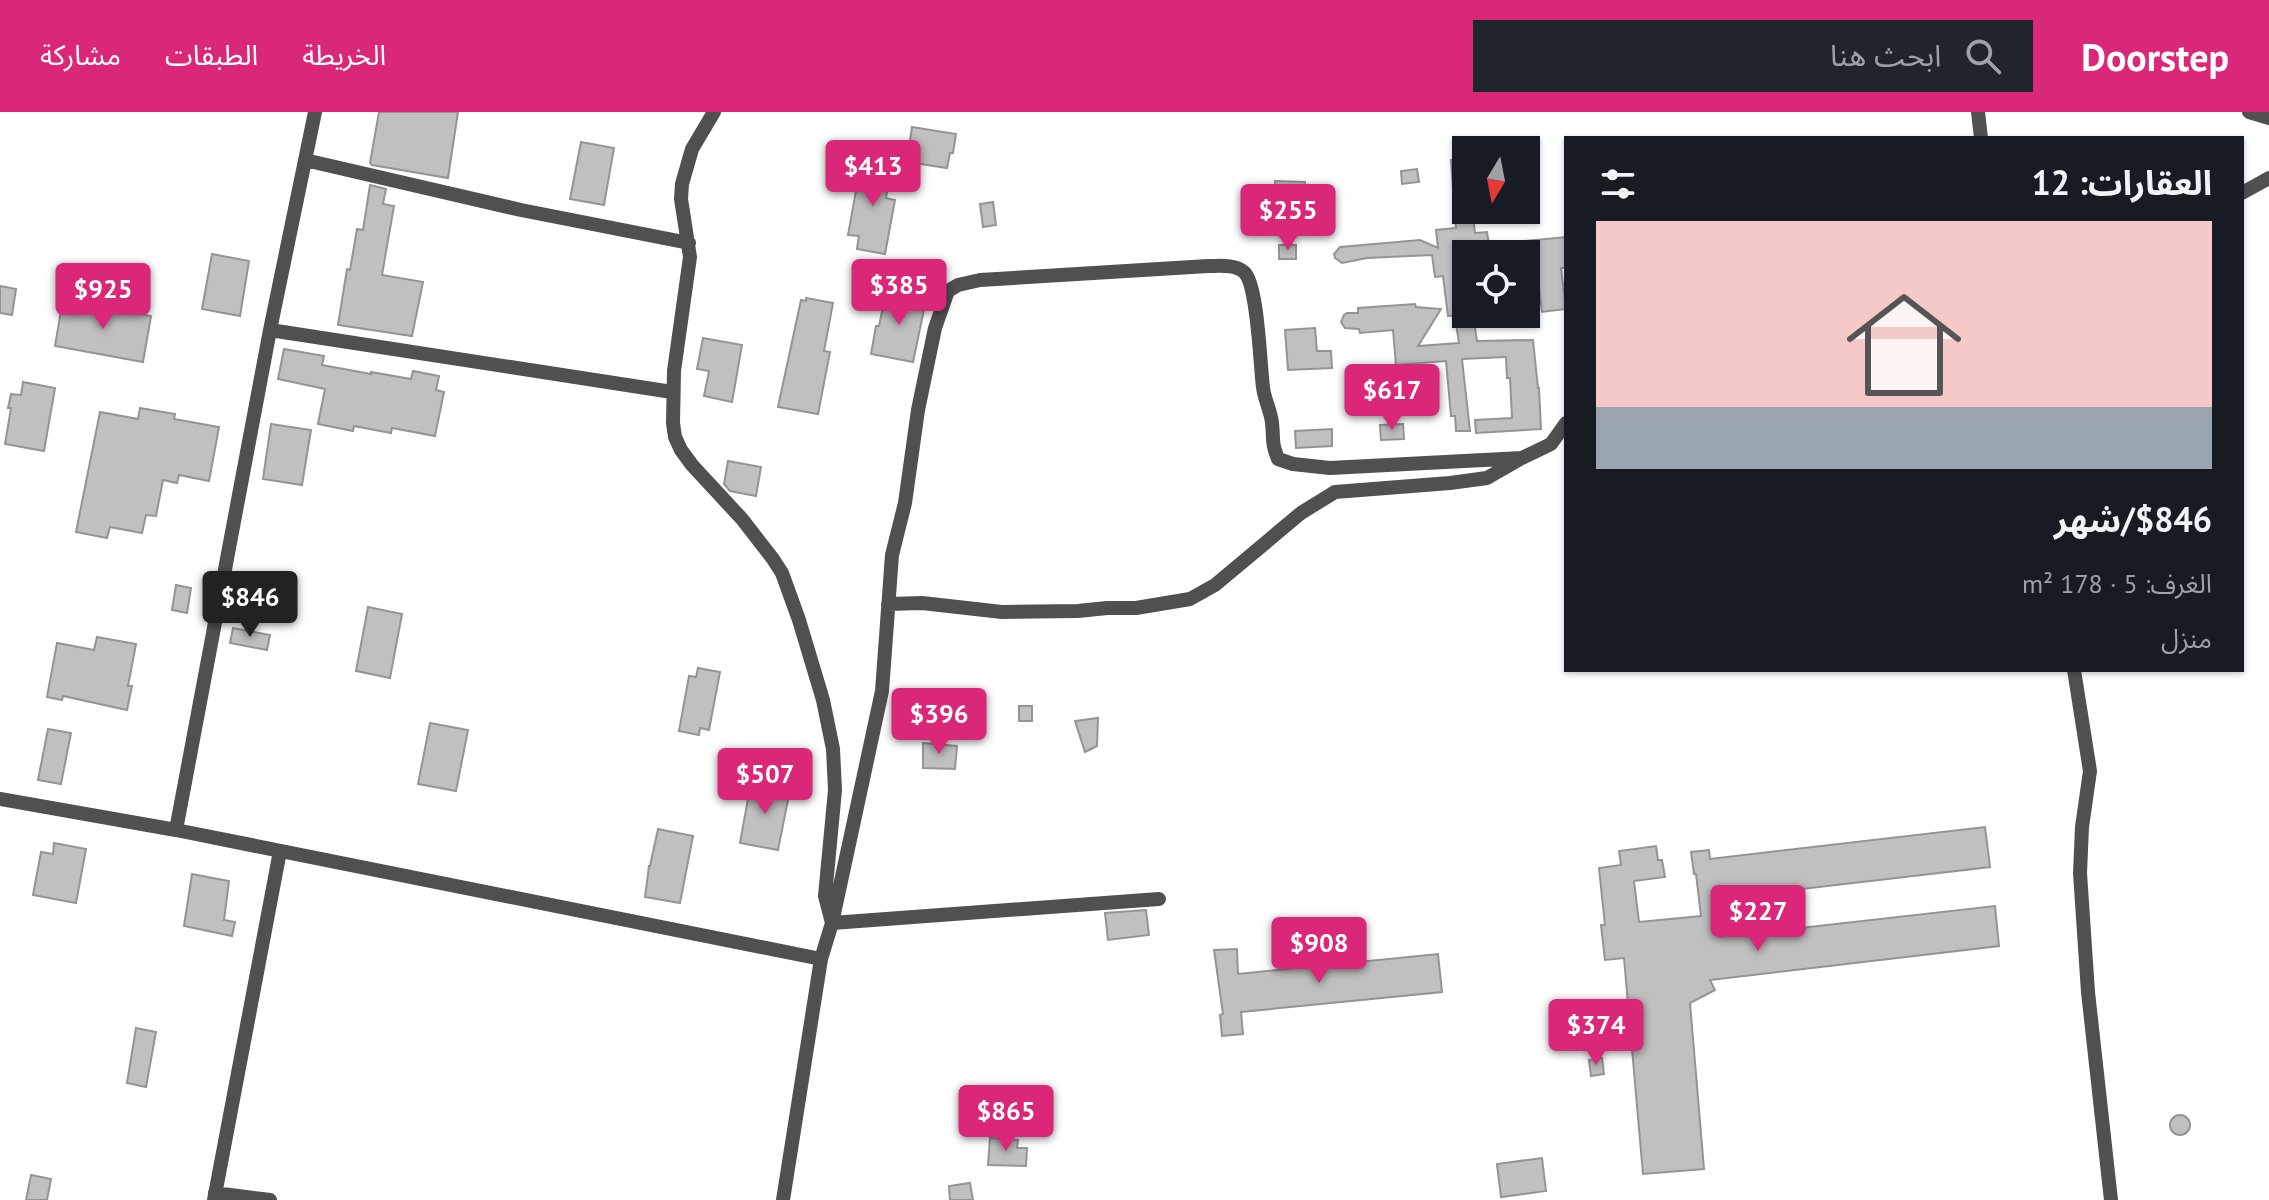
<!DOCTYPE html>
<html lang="ar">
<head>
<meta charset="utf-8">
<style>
  body { margin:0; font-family:"PT Sans","Noto Sans Arabic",sans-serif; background:#20242c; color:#f1f3f6; direction:rtl; height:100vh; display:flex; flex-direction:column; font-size:30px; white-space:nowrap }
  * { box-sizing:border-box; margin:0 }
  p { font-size:26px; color:#9ea1a6 }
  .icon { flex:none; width:44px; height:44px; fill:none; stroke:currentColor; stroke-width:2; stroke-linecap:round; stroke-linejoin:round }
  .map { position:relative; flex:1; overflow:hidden; direction:ltr }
  .side { position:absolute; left:1564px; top:24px; width:680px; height:536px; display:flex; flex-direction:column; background:#171b24; border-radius:0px; box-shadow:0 2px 6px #0004; direction:rtl }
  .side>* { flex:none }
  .needle { width:52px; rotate:190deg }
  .tools { position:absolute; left:1452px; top:24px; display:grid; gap:16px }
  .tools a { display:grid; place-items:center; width:88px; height:88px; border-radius:0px; background:#171b24; box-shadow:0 2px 6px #0004; font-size:40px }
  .price { position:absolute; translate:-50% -68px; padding:0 18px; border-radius:8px; background:#db2777; color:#fff; font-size:26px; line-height:52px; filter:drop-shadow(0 2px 4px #0008) }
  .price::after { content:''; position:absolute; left:50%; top:48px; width:24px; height:18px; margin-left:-12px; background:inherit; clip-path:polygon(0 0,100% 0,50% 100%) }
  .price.current { background:#222; color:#fff }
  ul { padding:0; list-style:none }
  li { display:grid; align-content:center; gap:16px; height:424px; padding:0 32px }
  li+li { border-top:2px solid #363941 }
  li span { display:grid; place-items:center; height:248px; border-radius:0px; color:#555 }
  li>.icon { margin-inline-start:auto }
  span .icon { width:144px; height:144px; fill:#fffc; stroke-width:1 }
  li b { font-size:34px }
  h2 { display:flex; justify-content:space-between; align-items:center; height:96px; padding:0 32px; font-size:34px }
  header { display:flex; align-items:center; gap:48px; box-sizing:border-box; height:112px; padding:0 40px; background:#db2777; color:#fff }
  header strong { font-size:38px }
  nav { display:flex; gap:44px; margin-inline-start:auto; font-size:28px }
  .search { width:560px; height:72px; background:#20242c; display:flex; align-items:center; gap:20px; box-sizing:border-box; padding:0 28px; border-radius:0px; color:#9ea1a6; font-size:30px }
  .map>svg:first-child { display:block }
</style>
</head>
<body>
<header>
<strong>Doorstep</strong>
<div class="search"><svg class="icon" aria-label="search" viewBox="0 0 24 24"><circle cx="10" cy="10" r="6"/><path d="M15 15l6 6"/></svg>ابحث هنا</div>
<nav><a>الخريطة</a><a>الطبقات</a><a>مشاركة</a></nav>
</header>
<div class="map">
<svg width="2269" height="1088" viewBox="0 0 2269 1088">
  <rect width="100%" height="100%" fill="#fff"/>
  <path fill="#c0c0c0" stroke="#949494" stroke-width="2" d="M379,0h79l-10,66 -76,-13 -2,-2z
    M912,15l44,7 -3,19h-3l-3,15 -40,-6z
    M581,30l33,6 -10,57 -34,-6z
    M865,47l27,5 -6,34 9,2 -10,54 -28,-5 2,-13 -11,-1 11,-61h3z
    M1464,47l2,51h6l3,23 12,-1 2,12 -10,2 2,8h-15v18l-10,2 6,41 -14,1 -5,-40 -8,1 -3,-22 -65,3 -25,5 -7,-5 -1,-4 6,-7 80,-7 18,8 -2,-18 20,-2 -5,-68z
    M1417,57l2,13 -17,2 -1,-13z
    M1275,69l30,1v16h-30z
    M370,73l16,4 -3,15 11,2 -12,69 41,7 -11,54 -74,-11 9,-56 3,1 7,-41 6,1z
    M993,90l3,23 -13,2 -3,-23z
    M1566,125v31h-5l5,41 -24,3 -5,-41 -8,1 -3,-31z
    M1279,133h17v14h-17z
    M212,142l37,7 -9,55 -38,-7z
    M0,174l16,3 -4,26 -12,-2z
    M886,180l40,8 -13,62 -42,-8 5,-28h3z
    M806,186l27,5 -9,48 6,1 -12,62 -40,-7 23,-107 5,1z
    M63,187l88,17 -8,46 -88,-16z
    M1415,192l1,3 25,2 -23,37 41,-3 -4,-26 18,-3 4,27 56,-1 5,48h1l2,41 -65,4 -1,-13 37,-2 -2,-40h-3l-1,-21 -44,2 8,72h-14l-1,-15h-4l-5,-55 -50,4 -3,-35 -33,3 -1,-4 -14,-1 -4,-6 3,-7 3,-2h11v-5z
    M1315,216l2,23h14l1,17 -44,2 -3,-40z
    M703,226l39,7 -10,57 -28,-6 5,-25 -12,-2z
    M284,237l40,7 -2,9 49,9v-2l40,7 2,-8 26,5 -3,14 8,2 -9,44 -43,-8 -1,5 -37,-7 -1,5 -35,-7 7,-35 -47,-10z
    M23,270l32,6 -11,63 -39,-7 6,-36h-3l3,-14 10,1z
    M140,296l35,6 -1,5 45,8 -10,54 -30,-6 -2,8 -14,-3 -7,36 -10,-1 -4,18 -32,-6 -3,11 -31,-6 24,-120 38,7z
    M271,312l40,6 -9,55 -39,-6z
    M1403,312l1,15 -23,1 -1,-15z
    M1332,317v17l-36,2 -1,-17z
    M728,349l33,6 -5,29 -26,-5 -6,-7z
    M176,473l15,3 -4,25 -15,-3z
    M368,495l34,7 -12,64 -34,-7z
    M233,516l37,7 -3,15 -37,-7z
    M97,525l39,7 -8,42h4l-5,24 -64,-14 -1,4 -15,-3 10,-54 37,7z
    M698,556l22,4 -11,58 -9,-2 -1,7 -20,-4 10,-55 7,1z
    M1019,594h13v15h-13z
    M1098,606l-1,28 -12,6 -10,-31z
    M430,611l38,7 -12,61 -38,-7z
    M48,617l23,4 -10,51 -23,-4z
    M923,631l34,3 -2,23 -32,-1z
    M751,670l39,8 -12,60 -38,-7z
    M1985,715l5,40 -274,32 4,38 275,-31 4,40 -289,34 5,10 -25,13 14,166 -61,5 -19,-216 -19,2 -4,-35h4l-6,-57 22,-3 -2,-14 37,-5 2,14h4l3,17 -31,4 5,41 62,-6 -5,-42h-2l-3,-22 18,-2 1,9z
    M658,717l35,7 -13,67 -35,-6 4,-31h1z
    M54,731l32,6 -10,54 -43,-8 8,-43 12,2z
    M192,762l37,7 -5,39 11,2 -3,14 -48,-10z
    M1146,798l3,25 -41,5 -3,-27z
    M1237,837l1,25 200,-20 4,38 -201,20 2,22 -21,2 -2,-21 3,-1 -9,-64z
    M136,916l20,4 -10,55 -19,-4z
    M1602,946l2,16 -13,2 -2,-16z
    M2170 1013a10 10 0 1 1 20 0a10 10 0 1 1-20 0Z
    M990,1026l28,2 -1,8h10l-1,18 -38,-1z
    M1542,1046l4,33 -45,6 -4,-33z
    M31,1063l20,4 -4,21h-21z
    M970,1071l3,17h-23l-1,-14z"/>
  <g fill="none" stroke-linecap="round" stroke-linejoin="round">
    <path stroke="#505050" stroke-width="14" d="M714,0l-22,37 -10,35 -1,15 9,58 -16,114 -1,52 2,14 6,13 11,15 50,54 31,40 9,14 17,47 24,80 10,49 2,41 -10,106 7,27 327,-24
      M1978,0l3,26
      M2249,0l20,6
      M305,48l216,50 168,33
      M2242,81l27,-15
      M270,218l402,62
      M888,492l34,-1 80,9 76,-1 29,-3h29l54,-9 25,-14 86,-72 34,-21 115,-9 37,-5 33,-19
      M2074,558l16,101 -8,56 -2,46 8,119 23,208
      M0,687l176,31 645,129
      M176,718l94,-500 45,-218
      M215,1081l55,7
      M214,1088l66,-349
      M783,1088l38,-241 11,-36 50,-232 10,-136 13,-52 13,-93 17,-82 13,-37 10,-6 22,-5 228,-14c11,0 27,-2 36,6 14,12 16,94 19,115 1,12 8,24 9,36 2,18 -1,18 6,36l15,5 37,4 192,-10 29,-14 15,-21"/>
  </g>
</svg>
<div class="tools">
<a><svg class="needle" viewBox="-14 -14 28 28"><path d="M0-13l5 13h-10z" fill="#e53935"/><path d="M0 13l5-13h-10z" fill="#9ea1a6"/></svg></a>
<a><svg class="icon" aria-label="locate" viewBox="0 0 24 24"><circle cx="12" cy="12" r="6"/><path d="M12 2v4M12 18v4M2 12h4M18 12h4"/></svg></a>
</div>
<b class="price" style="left:873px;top:96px">$413</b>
<b class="price" style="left:1288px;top:140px">$255</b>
<b class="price" style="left:899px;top:215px">$385</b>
<b class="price" style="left:103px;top:219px">$925</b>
<b class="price" style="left:1392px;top:320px">$617</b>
<b class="price current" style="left:250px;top:527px">$846</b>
<b class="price" style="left:939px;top:644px">$396</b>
<b class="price" style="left:765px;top:704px">$507</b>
<b class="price" style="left:1758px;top:841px">$227</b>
<b class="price" style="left:1319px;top:873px">$908</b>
<b class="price" style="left:1596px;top:955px">$374</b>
<b class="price" style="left:1006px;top:1041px">$865</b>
<section class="side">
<h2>العقارات: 12<svg class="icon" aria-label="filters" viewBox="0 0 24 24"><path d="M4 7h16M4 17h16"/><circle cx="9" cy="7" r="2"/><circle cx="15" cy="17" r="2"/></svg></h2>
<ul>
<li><span style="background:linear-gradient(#f6c9c9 75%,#9aa5b1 0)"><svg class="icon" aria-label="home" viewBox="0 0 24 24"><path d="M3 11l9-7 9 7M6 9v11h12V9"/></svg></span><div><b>$846/شهر</b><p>الغرف: 5 · 178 m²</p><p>منزل</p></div></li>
</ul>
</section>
</div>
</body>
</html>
